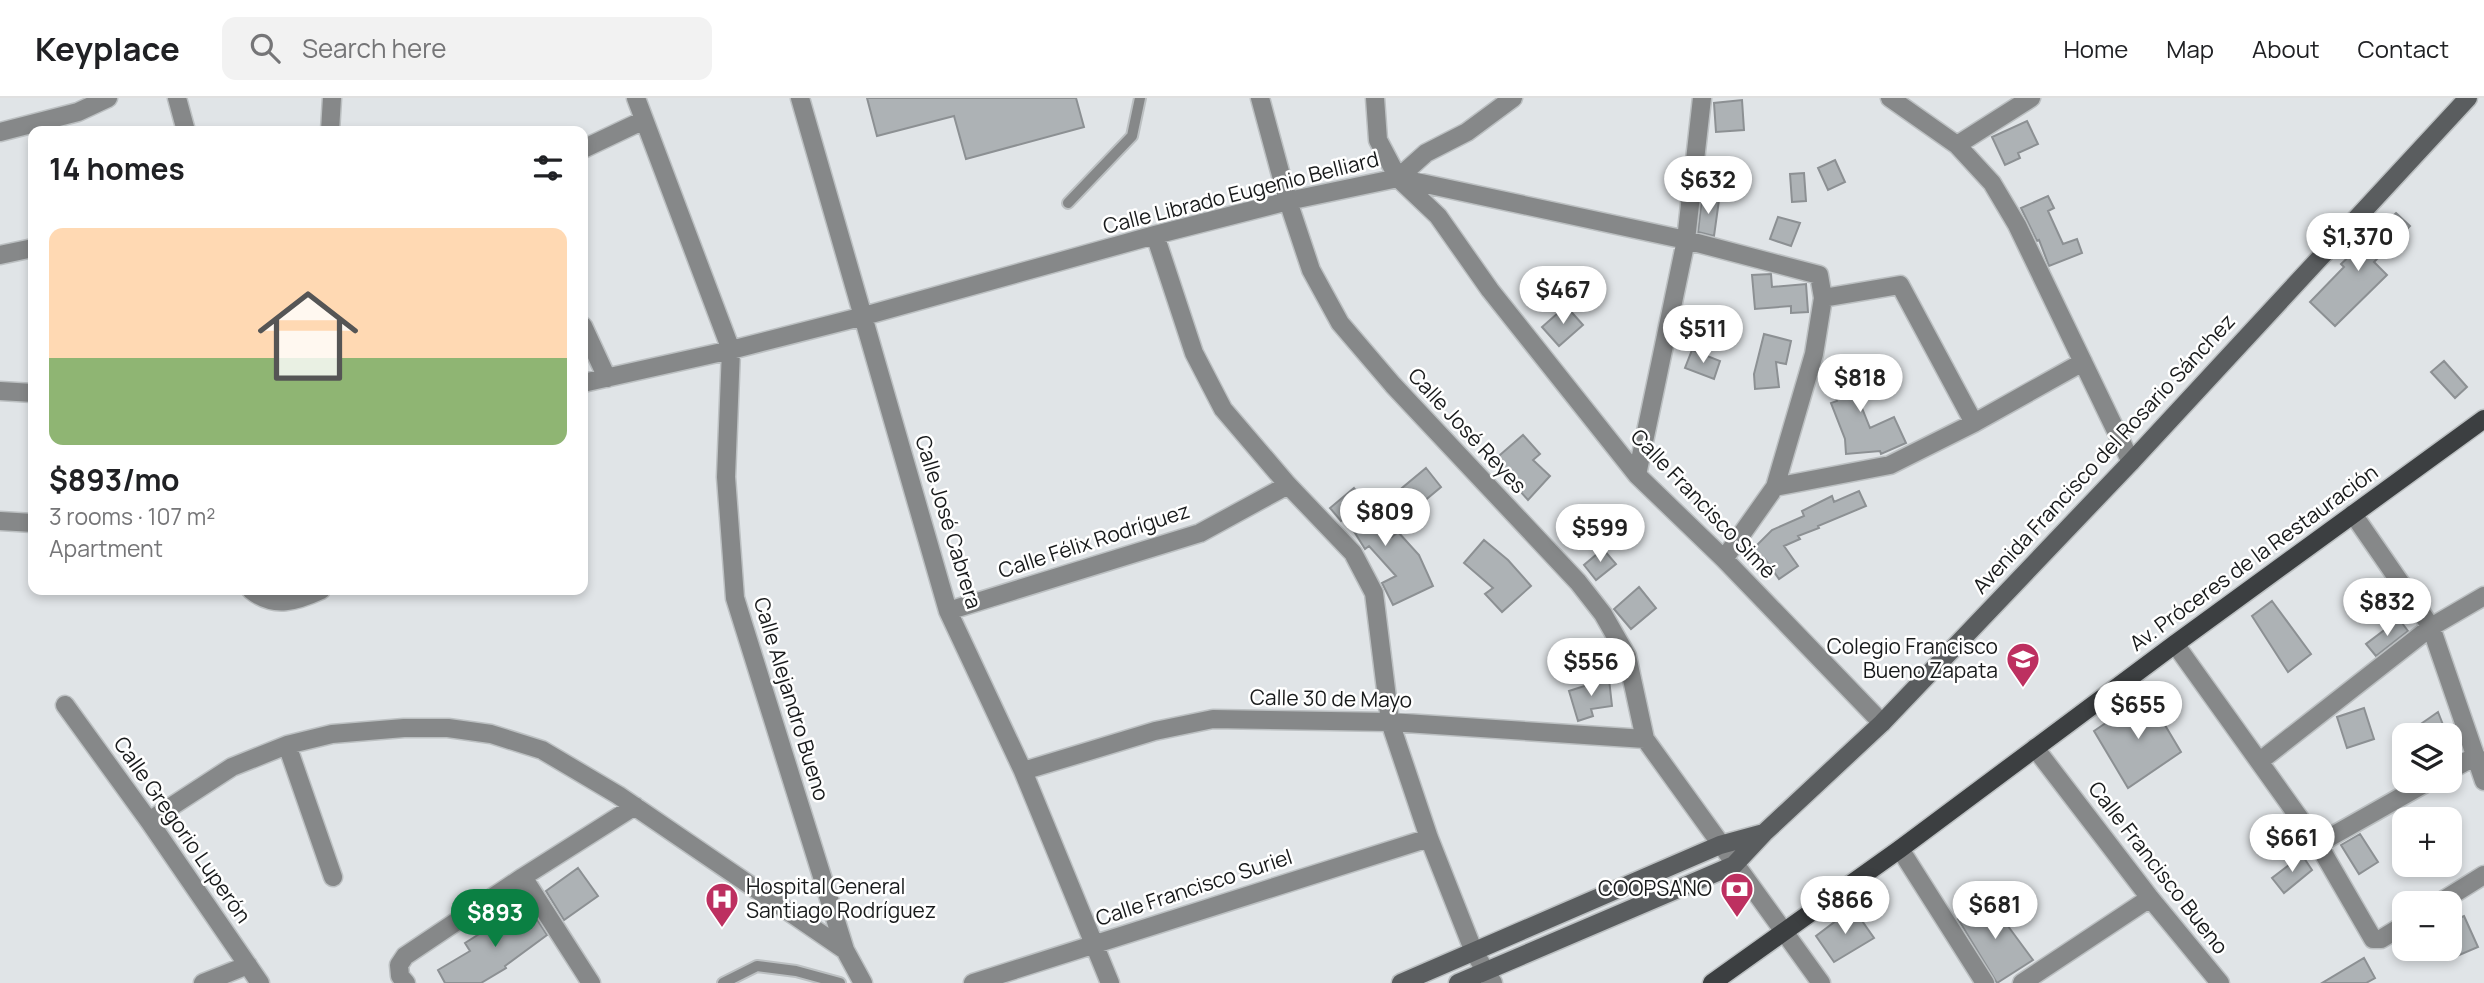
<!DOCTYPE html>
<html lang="en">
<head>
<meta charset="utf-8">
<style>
  body { margin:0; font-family:Manrope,sans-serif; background:#f2f2f2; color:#202124; height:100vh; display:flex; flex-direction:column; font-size:26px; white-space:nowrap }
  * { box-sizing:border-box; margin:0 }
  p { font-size:23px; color:#757577 }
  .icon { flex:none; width:38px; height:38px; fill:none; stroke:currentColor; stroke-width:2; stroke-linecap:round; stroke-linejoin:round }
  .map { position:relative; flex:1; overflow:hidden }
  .details { position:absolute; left:28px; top:28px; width:560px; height:469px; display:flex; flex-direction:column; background:#fff; border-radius:14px; box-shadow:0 4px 10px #0003 }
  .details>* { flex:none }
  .tools { position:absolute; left:2392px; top:625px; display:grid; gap:14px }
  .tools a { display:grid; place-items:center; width:70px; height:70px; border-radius:14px; background:#fff; box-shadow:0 4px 10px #0003; font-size:35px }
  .price { position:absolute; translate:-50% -60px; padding:0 16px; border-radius:24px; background:#fff; color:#222; font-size:23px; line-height:46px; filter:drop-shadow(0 2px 4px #0008) }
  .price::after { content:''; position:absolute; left:50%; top:42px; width:21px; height:16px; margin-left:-10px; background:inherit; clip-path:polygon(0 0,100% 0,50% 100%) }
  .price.on { background:#0b8043; color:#fff }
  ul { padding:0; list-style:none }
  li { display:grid; align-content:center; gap:14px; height:371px; padding:0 21px }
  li+li { border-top:2px solid #e0e0e0 }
  li span { display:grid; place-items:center; height:217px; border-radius:14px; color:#555 }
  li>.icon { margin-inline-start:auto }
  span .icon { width:126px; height:126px; fill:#fffc; stroke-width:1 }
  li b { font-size:30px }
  h2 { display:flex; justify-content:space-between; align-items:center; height:84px; padding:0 21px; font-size:30px }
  header { display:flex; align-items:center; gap:42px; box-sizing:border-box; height:98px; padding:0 35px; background:#fff; border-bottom:2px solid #e0e0e0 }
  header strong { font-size:33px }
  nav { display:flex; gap:38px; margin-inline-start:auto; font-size:24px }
  .search { width:490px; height:63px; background:#f2f2f2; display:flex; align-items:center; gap:18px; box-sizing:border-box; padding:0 24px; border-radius:14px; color:#757577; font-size:26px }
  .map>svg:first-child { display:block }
</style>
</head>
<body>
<header>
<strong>Keyplace</strong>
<div class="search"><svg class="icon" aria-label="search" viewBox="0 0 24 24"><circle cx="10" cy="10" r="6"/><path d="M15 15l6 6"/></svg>Search here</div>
<nav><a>Home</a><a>Map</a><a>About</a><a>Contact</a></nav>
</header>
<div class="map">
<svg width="2484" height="885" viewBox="0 0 2484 885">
  <rect width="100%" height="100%" fill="#e0e4e7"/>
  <path fill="#adb2b5" stroke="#8c9093" stroke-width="2" d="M867,0h209l8,29 -118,32 -12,-43 -77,20z
    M1742,2l2,30 -28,2 -2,-29z
    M2027,23l11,23 -20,9 2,5 -15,7 -13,-28z
    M1835,62l10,22 -17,8 -10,-22z
    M1804,75l2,28 -14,1 -2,-28z
    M2048,98l6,12 -6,3 15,33 14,-5 5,14 -33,13 -10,-26 -2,1 -16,-33z
    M1702,100l17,2 -5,36 -16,-4z
    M2396,115l14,13 -36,36 13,13 -52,51 -25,-24 34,-35 -3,-3z
    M1778,119l22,6 -9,23 -21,-7z
    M1771,176l1,13 34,-3 2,28 -17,1v-7l-36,3 -3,-34z
    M1566,208l17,19 -24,21 -17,-19z
    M1764,236l27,7 -5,23 -10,-2 3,25 -24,2 -1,-15z
    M1692,252l28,11 -6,18 -29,-11z
    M1868,260l7,16 -23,9 18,45 24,-11 12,26 -25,11 -1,-3 -34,3 -1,-15 -14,-36 6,-2 -10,-27z
    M2444,263l23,26 -12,11 -24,-26z
    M1523,337l17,19 -7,6 17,16 -22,24 -35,-39z
    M1426,370l15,19 -24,20 -15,-19z
    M1354,390l24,30 2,-1 12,20 6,-5 21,23 14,31 -40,19 -11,-22 14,-7 -27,-30 -4,3 -20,-32 -4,4 -11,-13z
    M1859,393l7,15 -48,20 1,2 -21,8 2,3 -16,7 14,20 -19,13 -14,-20 -8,8 -11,-11 26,-26 32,-14 -2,-5 30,-15 2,6z
    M1484,442l24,20 23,26 -29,26 -17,-18 8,-6 -29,-25z
    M1603,451l13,15 -20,16 -12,-15z
    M1639,489l17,21 -25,21 -17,-20z
    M2272,503l39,53 -23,18 -36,-56z
    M2399,521l9,12 -32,25 -10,-12z
    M1609,581l3,27 -21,3 2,7 -15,5 -9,-30 25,-8 -1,-2z
    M2147,597l34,57 -53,36 -34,-57z
    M2364,610l10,31 -27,9 -10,-31z
    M2438,614l9,23h-42z
    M2360,736l18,28 -19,12 -18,-29z
    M2302,757l10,15 -28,23 -12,-15z
    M578,770l20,28 -34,24 -18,-29z
    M1988,801l45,61 -36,23 -39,-64z
    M527,806l20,31 -42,31 1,2 -25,15h-36l-7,-13 32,-19 -5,-8 19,-12 2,2z
    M1853,810l21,30 -40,24 -18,-26z
    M2464,818l14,31 -28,12v-37z
    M2364,860l11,20 -9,5h-44z"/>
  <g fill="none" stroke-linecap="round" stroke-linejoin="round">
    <defs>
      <path id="service" d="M1068,105l64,-67 8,-38
        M723,885l34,-17 39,5 44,12"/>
      <path id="minor" d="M177,0l9,33
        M636,0l95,252 -5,127 9,121 110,352 18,33
        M800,0l148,513 75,160 87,212
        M1260,0l28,103 23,69 29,53 53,62 185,197 25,32 24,42 18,83 176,244
        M1375,0l3,42 20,38 40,38 52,74 147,185 87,84 158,164
        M1890,0l67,47 35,38 25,42 114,237
        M330,33l2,-33
        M0,34l78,-20 30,-14
        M1957,47l74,-47
        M583,51l61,-29
        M1398,80l28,-25 41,-21 46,-34
        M1155,137l39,118 29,56 65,76 65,68 21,40 16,129 39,116 45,114 19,31
        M0,157l33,-7
        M1823,200l77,-13 74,138
        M583,228l24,52
        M583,285l148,-33 133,-34 291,-81 133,-34 110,-23 288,62 133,35 4,23 -9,56 -39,133 -51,72
        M0,293l33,2
        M1637,377l49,-235 16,-142
        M1775,389l115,-22 84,-42 109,-61
        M2353,416l78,113 53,154
        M0,423l33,2
        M251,492c23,19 46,11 70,0
        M948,513l252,-78 88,-48
        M2175,546l143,200 113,-64
        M65,607l84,116 111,162
        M287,647l46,132
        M2035,650l115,150 70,85
        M2260,663l171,-134 53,-31
        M2450,672l26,-14
        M1023,673l132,-40 58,-12 177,3 255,17
        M149,723l83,-54 55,-22 45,-11 72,-6h44l43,6 51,16 76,45 227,155
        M2318,746l55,95h8l23,-14
        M1900,751l85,134
        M523,779l68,106
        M2439,805l45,-28
        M203,885l45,-18
        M406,885l-6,-7 -1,-11 6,-9 118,-79 112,-71
        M973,885l456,-145
        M2022,885l128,-85"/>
      <path id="secondary" d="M1401,885l319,-138 44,-12
        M1458,885l276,-118 30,-32 118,-110 249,-261 337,-364"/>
      <path id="primary" d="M1712,885l188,-134 275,-205 309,-225"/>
    </defs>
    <use href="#service" stroke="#bcc0c2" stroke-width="14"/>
    <use href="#minor" stroke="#bcc0c2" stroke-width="21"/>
    <use href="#secondary" stroke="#bcc0c2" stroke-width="21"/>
    <use href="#primary" stroke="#bcc0c2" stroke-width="21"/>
    <use href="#service" stroke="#868889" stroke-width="10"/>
    <use href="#minor" stroke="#868889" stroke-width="18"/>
    <use href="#secondary" stroke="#5a5d5f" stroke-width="18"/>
    <use href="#primary" stroke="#3c3f41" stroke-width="18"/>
  </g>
  <defs>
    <symbol id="school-pin" viewBox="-11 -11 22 30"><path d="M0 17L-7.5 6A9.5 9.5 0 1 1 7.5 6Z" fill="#bd3060" stroke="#fff"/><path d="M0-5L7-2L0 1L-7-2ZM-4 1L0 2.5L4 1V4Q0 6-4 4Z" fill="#fff"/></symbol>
    <symbol id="bank-pin" viewBox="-11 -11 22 30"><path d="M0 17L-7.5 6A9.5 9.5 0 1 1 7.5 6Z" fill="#bd3060" stroke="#fff"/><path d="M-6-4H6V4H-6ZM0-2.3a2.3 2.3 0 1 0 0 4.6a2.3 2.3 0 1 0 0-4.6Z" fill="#fff"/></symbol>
    <symbol id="hospital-pin" viewBox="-11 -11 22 30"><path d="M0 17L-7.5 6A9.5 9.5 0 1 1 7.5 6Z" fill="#bd3060" stroke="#fff"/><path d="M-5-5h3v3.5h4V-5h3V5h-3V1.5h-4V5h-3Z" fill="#fff"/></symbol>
  </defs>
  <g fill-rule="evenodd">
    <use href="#school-pin" x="2004" y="542" width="38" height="52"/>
    <use href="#bank-pin" x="1718" y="772" width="38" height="52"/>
    <use href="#hospital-pin" x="703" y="782" width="38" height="52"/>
  </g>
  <g text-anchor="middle" stroke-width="5" stroke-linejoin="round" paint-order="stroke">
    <g font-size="21" fill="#181a1b" stroke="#fff">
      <text transform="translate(1241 95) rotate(-14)" y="7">Calle Librado Eugenio Belliard</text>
      <text transform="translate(1467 333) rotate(47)" y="7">Calle José Reyes</text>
      <text transform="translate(2104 356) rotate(-47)" y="7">Avenida Francisco del Rosario Sánchez</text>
      <text transform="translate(1703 406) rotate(46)" y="7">Calle Francisco Simé</text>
      <text transform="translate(948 424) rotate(73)" y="7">Calle José Cabrera</text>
      <text transform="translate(1094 443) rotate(-18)" y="7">Calle Félix Rodríguez</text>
      <text transform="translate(2254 460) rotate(-36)" y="7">Av. Próceres de la Restauración</text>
      <text transform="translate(791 601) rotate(73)" y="7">Calle Alejandro Bueno</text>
      <text transform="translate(1331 601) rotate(1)" y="7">Calle 30 de Mayo</text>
      <text transform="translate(182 732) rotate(55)" y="7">Calle Gregorio Luperón</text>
      <text transform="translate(2158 770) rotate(52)" y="7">Calle Francisco Bueno</text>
      <text transform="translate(1194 790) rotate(-18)" y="7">Calle Francisco Suriel</text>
    </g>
    <g font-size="21" fill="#181a1b" stroke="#fff" text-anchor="end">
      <text x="1998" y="556">Colegio Francisco<tspan x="1998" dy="24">Bueno Zapata</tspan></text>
      <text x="746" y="796" text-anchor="start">Hospital General<tspan x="746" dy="24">Santiago Rodríguez</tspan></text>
      <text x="1712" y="798">COOPSANO</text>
    </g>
  </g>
</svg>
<div class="tools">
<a><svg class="icon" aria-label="layers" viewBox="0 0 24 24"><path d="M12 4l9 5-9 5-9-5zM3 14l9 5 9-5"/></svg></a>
<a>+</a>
<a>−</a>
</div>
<b class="price" style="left:1708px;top:118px">$632</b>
<b class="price" style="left:2358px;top:175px">$1,370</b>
<b class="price" style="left:1563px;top:228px">$467</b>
<b class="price" style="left:1703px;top:267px">$511</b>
<b class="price" style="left:1860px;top:316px">$818</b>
<b class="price" style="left:1385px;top:450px">$809</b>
<b class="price" style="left:1600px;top:466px">$599</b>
<b class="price" style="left:2387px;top:540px">$832</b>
<b class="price" style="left:1591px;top:600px">$556</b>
<b class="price" style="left:2138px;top:643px">$655</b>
<b class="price" style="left:2292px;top:776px">$661</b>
<b class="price" style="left:1845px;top:838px">$866</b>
<b class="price" style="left:1995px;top:843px">$681</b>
<b class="price on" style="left:495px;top:851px">$893</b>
<section class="details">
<h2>14 homes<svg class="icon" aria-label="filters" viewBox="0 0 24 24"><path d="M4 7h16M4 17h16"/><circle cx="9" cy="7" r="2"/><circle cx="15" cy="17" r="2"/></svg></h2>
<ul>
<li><span style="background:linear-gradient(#ffd9b3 60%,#8fb573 0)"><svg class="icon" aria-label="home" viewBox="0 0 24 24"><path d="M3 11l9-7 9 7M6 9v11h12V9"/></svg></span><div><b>$893/mo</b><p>3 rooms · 107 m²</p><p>Apartment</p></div></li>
</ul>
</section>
</div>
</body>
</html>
